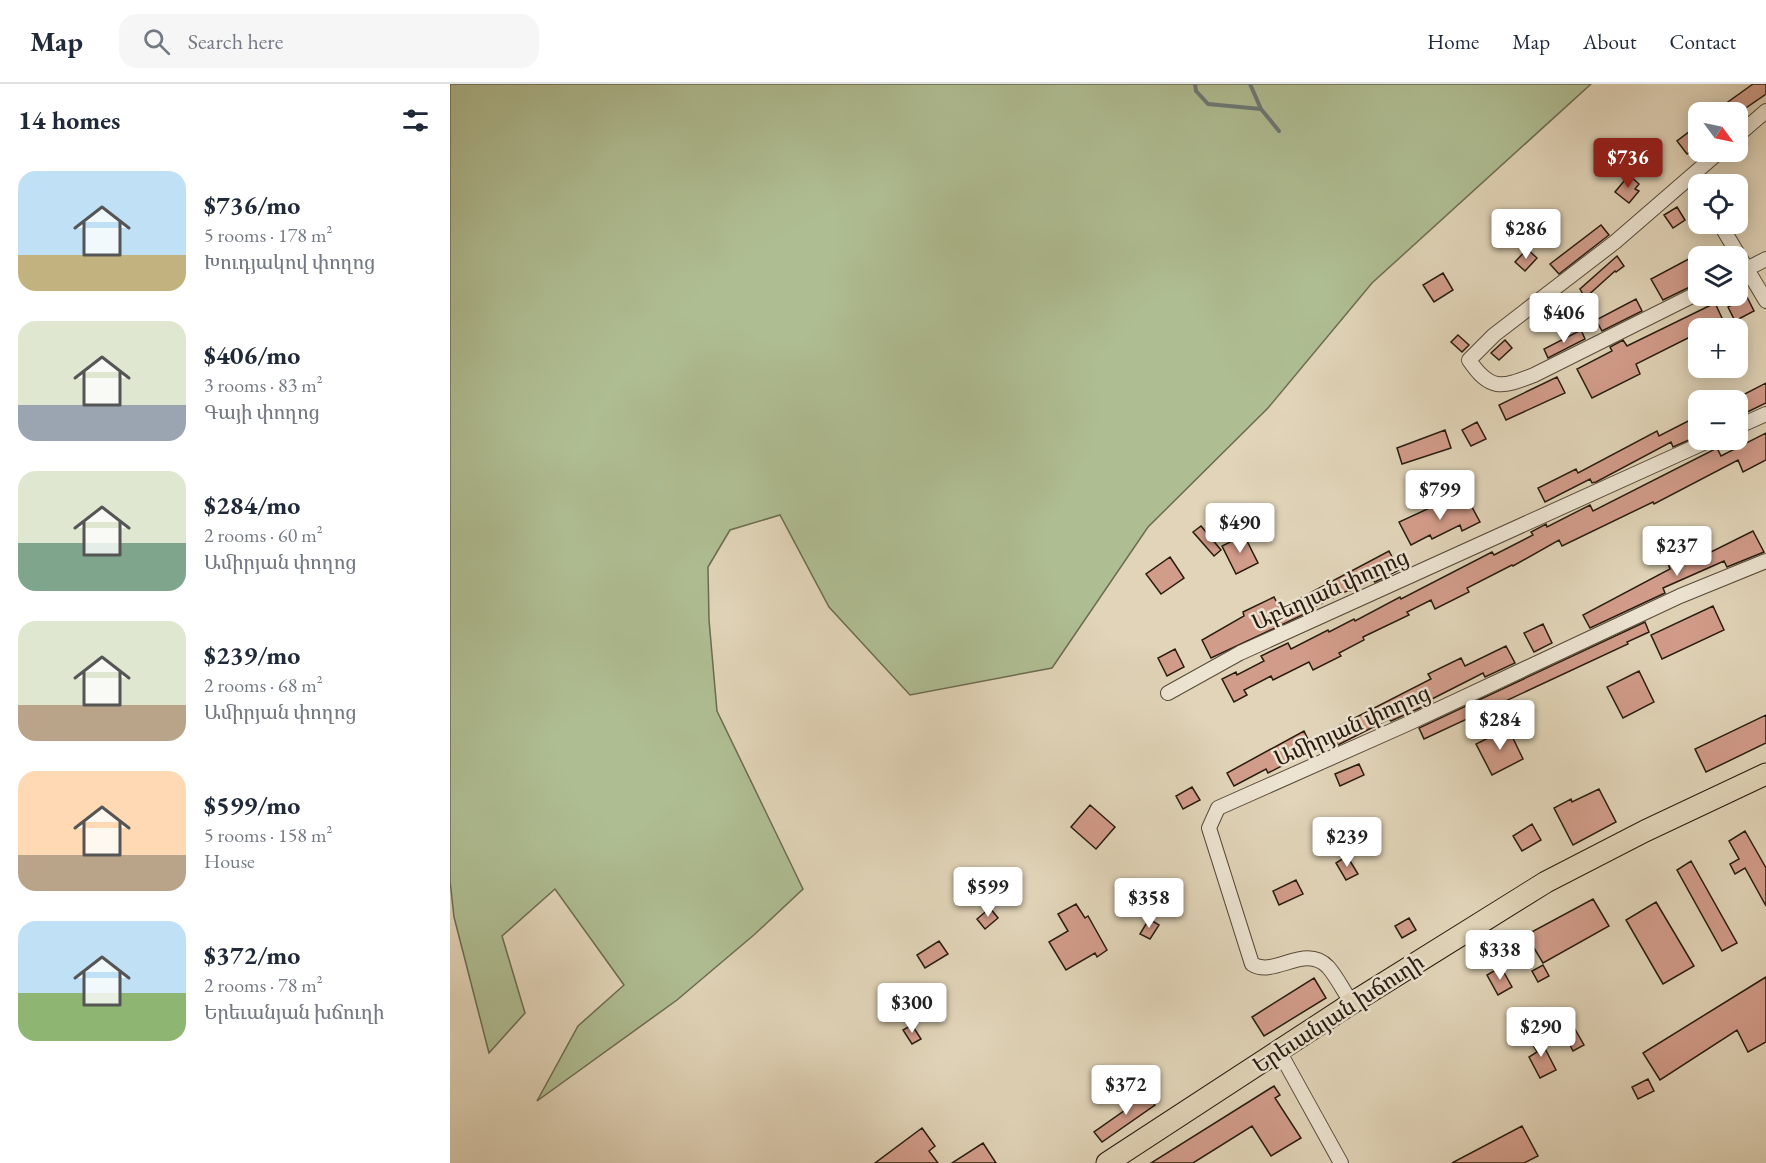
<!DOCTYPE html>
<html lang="en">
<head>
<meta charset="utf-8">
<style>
  body { margin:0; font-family:"EB Garamond","Noto Serif Armenian",serif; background:#f6f6f7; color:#1f2937; height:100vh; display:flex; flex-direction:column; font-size:22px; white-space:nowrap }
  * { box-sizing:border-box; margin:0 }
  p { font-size:20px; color:#747a83 }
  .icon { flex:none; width:33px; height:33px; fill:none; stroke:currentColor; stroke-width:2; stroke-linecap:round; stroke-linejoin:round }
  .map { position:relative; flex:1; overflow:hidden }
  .panel { display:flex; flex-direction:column; background:#fff; width:450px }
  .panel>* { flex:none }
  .needle { width:39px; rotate:123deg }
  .tools { position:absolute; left:1238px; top:18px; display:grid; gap:12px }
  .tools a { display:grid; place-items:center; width:60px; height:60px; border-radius:12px; background:#fff; box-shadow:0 3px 15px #0003; font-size:30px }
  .price { position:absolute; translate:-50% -51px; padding:0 14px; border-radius:6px; background:#fff; color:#222; font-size:20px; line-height:39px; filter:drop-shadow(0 2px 3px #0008) }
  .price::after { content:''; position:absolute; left:50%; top:36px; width:18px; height:14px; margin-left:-9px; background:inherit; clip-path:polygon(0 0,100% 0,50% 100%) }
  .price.current { background:#8f2418; color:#fff }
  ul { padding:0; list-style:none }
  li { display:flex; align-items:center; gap:18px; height:150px; padding:0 18px }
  li span { display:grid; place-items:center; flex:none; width:168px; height:120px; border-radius:18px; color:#555 }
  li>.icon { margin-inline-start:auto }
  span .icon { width:72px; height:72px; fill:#fffc; stroke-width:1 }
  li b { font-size:26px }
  h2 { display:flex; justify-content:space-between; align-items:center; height:72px; padding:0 18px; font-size:26px }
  header { display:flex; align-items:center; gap:36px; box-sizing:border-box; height:84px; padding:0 30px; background:#fff; border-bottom:2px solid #e0e1e3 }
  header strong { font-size:28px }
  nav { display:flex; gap:33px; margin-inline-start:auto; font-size:21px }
  .search { width:420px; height:54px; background:#f6f6f7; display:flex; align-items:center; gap:15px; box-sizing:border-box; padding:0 21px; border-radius:18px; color:#747a83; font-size:22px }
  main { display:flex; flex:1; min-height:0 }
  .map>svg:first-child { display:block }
</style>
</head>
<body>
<header>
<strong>Map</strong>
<div class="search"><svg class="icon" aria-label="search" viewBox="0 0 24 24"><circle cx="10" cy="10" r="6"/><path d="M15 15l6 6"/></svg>Search here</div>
<nav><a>Home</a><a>Map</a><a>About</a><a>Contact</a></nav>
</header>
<main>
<section class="panel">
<h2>14 homes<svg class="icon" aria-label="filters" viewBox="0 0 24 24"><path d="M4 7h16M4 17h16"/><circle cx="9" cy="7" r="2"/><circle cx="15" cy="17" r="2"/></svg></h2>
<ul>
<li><span style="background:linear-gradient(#bfe0f5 70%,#c2b280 0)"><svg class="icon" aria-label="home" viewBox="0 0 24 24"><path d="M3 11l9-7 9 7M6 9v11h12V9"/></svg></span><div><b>$736/mo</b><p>5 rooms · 178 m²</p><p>Խուդյակով փողոց</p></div></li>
<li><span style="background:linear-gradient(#dfe7d0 70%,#9aa5b1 0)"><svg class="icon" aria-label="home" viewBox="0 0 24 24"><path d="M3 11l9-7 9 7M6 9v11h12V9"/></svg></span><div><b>$406/mo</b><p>3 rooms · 83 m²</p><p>Գայի փողոց</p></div></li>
<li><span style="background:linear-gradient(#dfe7d0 60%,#7fa58c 0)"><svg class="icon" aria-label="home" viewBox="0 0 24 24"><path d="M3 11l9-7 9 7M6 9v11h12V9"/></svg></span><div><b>$284/mo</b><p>2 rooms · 60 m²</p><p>Ամիրյան փողոց</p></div></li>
<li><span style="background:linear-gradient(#dfe7d0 70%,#b9a48a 0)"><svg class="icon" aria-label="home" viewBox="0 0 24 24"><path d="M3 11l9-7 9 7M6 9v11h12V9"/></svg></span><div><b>$239/mo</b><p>2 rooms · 68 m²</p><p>Ամիրյան փողոց</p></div></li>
<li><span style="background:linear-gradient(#ffd9b3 70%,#b9a48a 0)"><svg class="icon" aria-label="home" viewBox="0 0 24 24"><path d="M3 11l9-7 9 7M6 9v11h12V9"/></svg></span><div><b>$599/mo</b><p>5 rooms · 158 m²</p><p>House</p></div></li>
<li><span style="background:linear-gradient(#bfe0f5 60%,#8fb573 0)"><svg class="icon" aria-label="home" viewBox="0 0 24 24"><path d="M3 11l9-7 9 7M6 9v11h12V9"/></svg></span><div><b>$372/mo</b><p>2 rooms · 78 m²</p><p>Երեւանյան խճուղի</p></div></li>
</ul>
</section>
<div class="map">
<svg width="1316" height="1079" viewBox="0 0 1316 1079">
  <rect width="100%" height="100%" fill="#e1d4b8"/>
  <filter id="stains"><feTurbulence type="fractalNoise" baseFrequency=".00333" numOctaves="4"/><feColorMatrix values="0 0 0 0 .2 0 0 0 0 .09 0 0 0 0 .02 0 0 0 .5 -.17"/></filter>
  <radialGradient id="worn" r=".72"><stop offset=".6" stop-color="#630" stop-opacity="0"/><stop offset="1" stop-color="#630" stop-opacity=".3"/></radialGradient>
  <path fill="#afbd92" stroke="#6c6c50" stroke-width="1.5" d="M0,0h1141l-219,199 -104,125 -120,119 -96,141 -142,27 -81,-88 -49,-92 -50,15 -22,37 1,53 8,91 86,178 -48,45 -78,66 -140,101 41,-75 46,-41 -69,-96 -53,47 23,77 -36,40 -35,-136 -4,-36z"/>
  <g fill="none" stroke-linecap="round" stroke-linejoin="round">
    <path stroke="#6c7876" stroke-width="4" d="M745,0l1,7 12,13 53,5 18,22
      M800,0l11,25"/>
  </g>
  <path fill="#d29c8a" stroke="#291c0f" stroke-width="1.5" d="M1303,0h13v10l-26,18h-26z
    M1248,41v21l-11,8 -10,-13z
    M1178,63l11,9 -16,19 -11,-9z
    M1179,91l10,9 -4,5 4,2 -10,12 -14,-11z
    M1227,123l8,13 -12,8 -9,-13z
    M1151,141l8,10 -50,39 -9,-10z
    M1077,165l10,9 -12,13 -10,-9z
    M1248,170v29l-35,17 -12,-21z
    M1167,172l7,10 -8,6 -1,-1 -30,27 -5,-9z
    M993,189l10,17 -19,12 -11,-17z
    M1297,213l7,14 -19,10 -7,-14z
    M1186,215l6,12 -40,20 -6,-11z
    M1265,219l7,15 -24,10v5l-62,31 4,10 -48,24 -15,-29 35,-18 -2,-4 13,-7 4,6z
    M1131,246l4,9 -37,19 -4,-9z
    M1008,251l11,10 -7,7 -11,-10z
    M1055,256l7,8 -13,12 -8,-7z
    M1107,293l8,16 -59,27 -7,-15z
    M1316,299v20l-29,14v-19z
    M1248,332v20l-25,11 -2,-5 -75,40 -4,1 -2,-4 -45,23 -7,-14 38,-19 2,4 79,-42 2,5z
    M1027,338l9,17 -15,7 -9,-16z
    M995,346l6,18 -49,16 -5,-16z
    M1316,349v27l-23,12 -5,-12 -84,44 -1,-2 -91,44 -3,-6 -46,26 -1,-1 -45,23 2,4 -34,17 -4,-9 -24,12 2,3 -46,22 1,3 -25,13 2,3 -28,14 -4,-8 -36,18 -2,-4 -27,14 3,5 -13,7 -12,-23 14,-7 1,3 27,-14 -3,-5 27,-13 3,6 37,-19 1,2 25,-13 1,2 45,-24 1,2 91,-47 2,3 39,-20 -2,-3 15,-8 1,3 43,-22 3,6 124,-63 4,8z
    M1016,412l14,26 -18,9 -2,-6 -28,14 -2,-4 -19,10 -12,-23 37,-17 2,5z
    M751,442l20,24 -7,6 -21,-24z
    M1303,447l11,21 -37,15 -3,-6 -61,27 2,5 -75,35 -7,-13 87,-46 -2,-5 40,-17 3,5z
    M794,451l14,28 -22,11 -14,-28z
    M939,467l10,19 -24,12 -2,-2 -23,11 -1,-1 -37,18 1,2 -102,48 -9,-18 42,-24 -1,-4 31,-15 6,12z
    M720,473l14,21 -23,16 -15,-20z
    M1263,522l11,24 -62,29 -11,-24z
    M1195,538l4,10 -22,10 1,2 -204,95 -5,-11z
    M1093,540l9,19 -18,9 -10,-19z
    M1056,562l9,17 -30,14 -2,-4 -51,26 1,3 -42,19 -2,-2 -51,26 -7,-15 100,-51 -3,-5 33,-16 4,8z
    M725,565l9,18 -17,9 -9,-18z
    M1189,587l15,31 -31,16 -16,-31z
    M1316,631v28l-60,29 -11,-23z
    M1058,644l15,31 -31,16 -16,-31z
    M854,647l9,19 -45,23 -2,-4 -32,17 -7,-13z
    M909,680l5,11 -24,11 -5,-12z
    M742,703l8,13 -17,9 -7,-13z
    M1149,705l17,33 -43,23 -19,-37 17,-9 1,3z
    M640,721l25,22 -19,22 -25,-22z
    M1082,740l9,16 -19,11 -9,-15z
    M1295,747l21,37v38l-21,-38 -10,6 -5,-10 9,-5 -10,-18z
    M897,772l11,18 -12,6 -10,-17z
    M1241,777l46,82 -15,8 -45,-81z
    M846,796l7,14 -24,11 -6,-14z
    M1143,815l16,27 -66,37 -17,-28z
    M1206,818l38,64 -31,18 -37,-64z
    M626,820l9,14 3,-2 19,34 -10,7 -2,-4 -29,17 -17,-28 19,-11 -10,-17z
    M540,824l8,10 -13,11 -8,-10z
    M959,834l7,12 -14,8 -7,-12z
    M699,835l10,6 -9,14 -10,-5z
    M489,857l9,13 -23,14 -8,-13z
    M1093,881l6,11 -11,6 -6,-11z
    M1051,883l11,20 -14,8 -11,-20z
    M1316,893v65l-18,10 -11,-22 -77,50 -17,-27z
    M864,894l12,20 -62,38 -12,-19z
    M1122,940l12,21 -11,6 -11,-21z
    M462,941l9,14 -9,5 -9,-14z
    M1087,949l19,37 -16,8 -11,-21 8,-5 -8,-14z
    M1198,995l6,12 -16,8 -6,-12z
    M824,1002l6,9 -5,3 26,40 -30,18 -19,-30 -59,37h-42z
    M695,1007l10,14 -53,37 -8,-10 34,-24 -2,-3z
    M1072,1042l16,30 -14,7h-72z
    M472,1044l13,18 -6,5 9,12h-63z
    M533,1059l13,20h-44z"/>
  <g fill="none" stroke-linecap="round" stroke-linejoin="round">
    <defs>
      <path id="minor" d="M1287,52l29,-25
        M1270,140l46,77
        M1287,190l29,-15
        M1248,209l-164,82c-33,13 -44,16 -65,-15l25,-25 121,-93 104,-90
        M1287,343l29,-13
        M718,609l72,-40 470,-213
        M902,919c-8,-11 -15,-26 -24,-36 -23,-24 -54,11 -76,-3l-43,-136 9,-20 189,-84 273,-128 86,-35
        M829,967l62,112"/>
      <path id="trunk" d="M657,1079l245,-160 194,-121 99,-51 121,-57"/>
    </defs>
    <use href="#minor" stroke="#574a39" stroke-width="16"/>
    <use href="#trunk" stroke="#291c0f" stroke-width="23"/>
    <use href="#minor" stroke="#ece3d1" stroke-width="14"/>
    <use href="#trunk" stroke="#e1d4b8" stroke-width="21"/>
  </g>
  <g text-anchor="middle" stroke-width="5" stroke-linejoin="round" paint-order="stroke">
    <g font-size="22" fill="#291c0f" stroke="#ece3d1">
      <text transform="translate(880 505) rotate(-24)" y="8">Աբեղյան փողոց</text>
      <text transform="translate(902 641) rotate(-24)" y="8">Ամիրյան փողոց</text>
      <text transform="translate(888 929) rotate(-33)" y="8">Երեւանյան խճուղի</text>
    </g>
  </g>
  <rect width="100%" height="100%" filter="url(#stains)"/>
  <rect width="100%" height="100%" fill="url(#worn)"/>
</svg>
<div class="tools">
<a><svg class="needle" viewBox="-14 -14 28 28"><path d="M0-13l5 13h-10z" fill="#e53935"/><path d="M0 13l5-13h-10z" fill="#747a83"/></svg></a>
<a><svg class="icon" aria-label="locate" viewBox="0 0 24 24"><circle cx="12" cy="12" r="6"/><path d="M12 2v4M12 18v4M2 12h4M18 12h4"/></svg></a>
<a><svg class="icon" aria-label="layers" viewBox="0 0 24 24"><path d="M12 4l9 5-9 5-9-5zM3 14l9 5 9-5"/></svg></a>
<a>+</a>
<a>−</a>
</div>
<b class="price current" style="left:1178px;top:105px">$736</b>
<b class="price" style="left:1076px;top:176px">$286</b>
<b class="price" style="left:1114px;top:260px">$406</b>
<b class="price" style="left:990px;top:437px">$799</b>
<b class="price" style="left:790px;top:470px">$490</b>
<b class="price" style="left:1227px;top:493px">$237</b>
<b class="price" style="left:1050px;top:667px">$284</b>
<b class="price" style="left:897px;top:784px">$239</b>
<b class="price" style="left:538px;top:834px">$599</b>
<b class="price" style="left:699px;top:845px">$358</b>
<b class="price" style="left:1050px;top:897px">$338</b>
<b class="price" style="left:462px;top:950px">$300</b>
<b class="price" style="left:1091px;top:974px">$290</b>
<b class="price" style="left:676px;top:1032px">$372</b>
</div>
</main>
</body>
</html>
